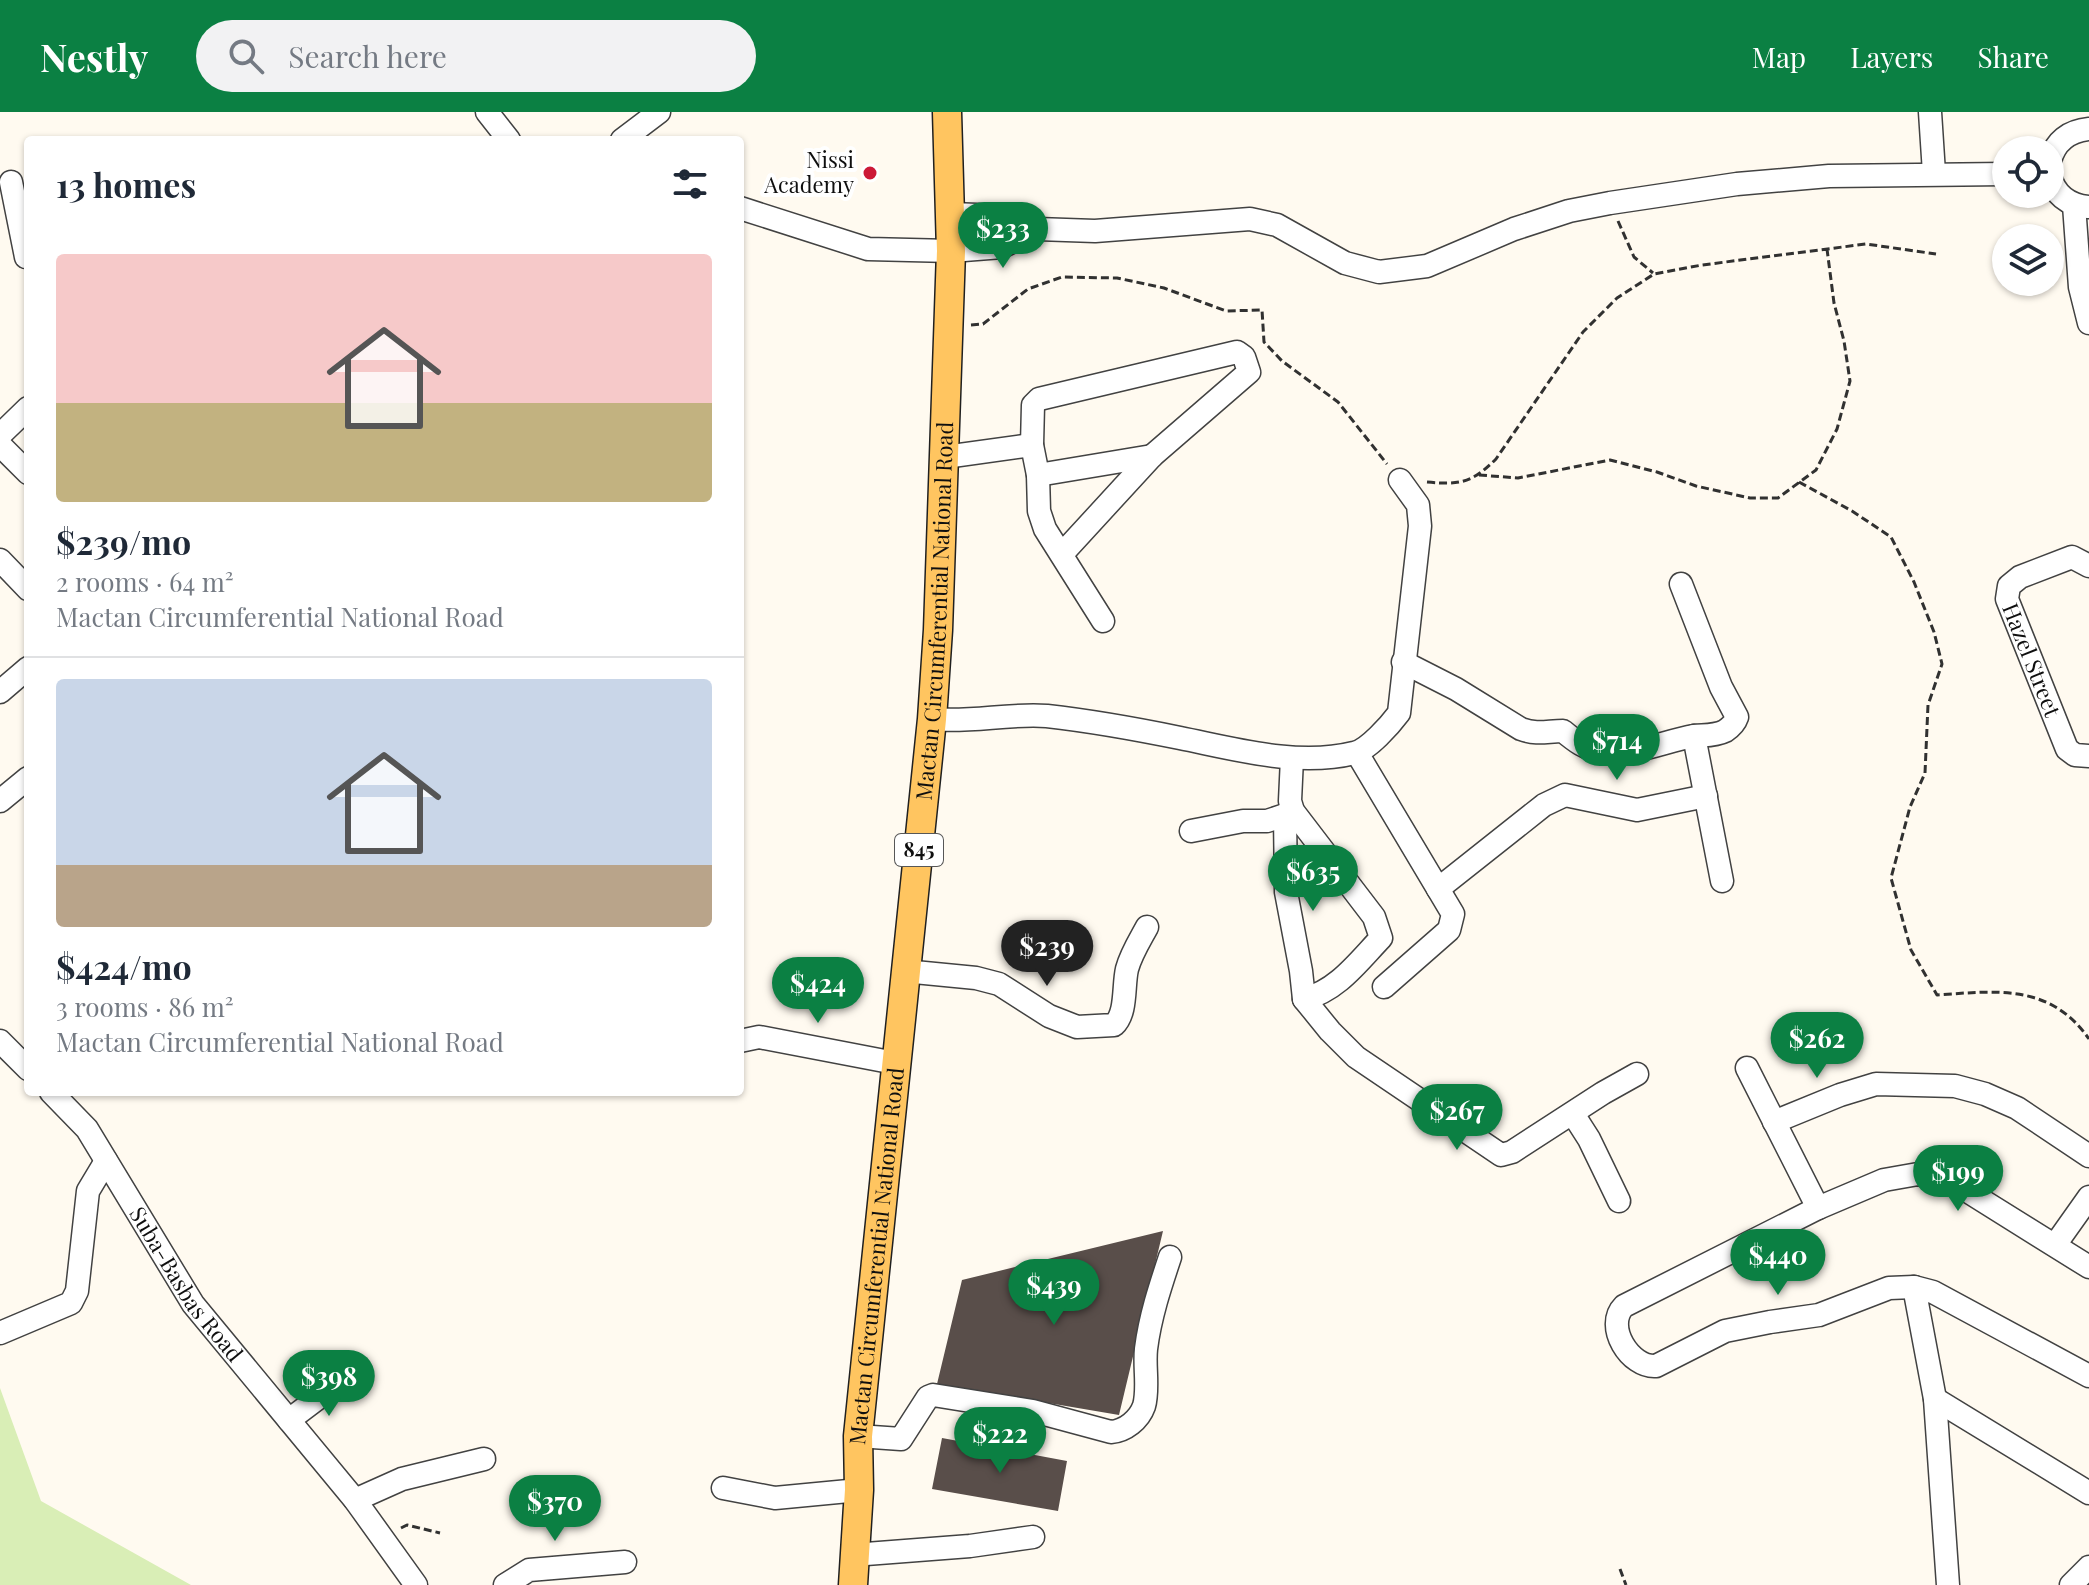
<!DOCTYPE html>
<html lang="en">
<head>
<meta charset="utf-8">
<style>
  body { margin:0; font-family:"Playfair Display",serif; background:#f2f2f3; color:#1f2937; height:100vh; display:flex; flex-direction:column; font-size:30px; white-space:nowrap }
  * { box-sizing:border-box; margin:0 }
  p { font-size:26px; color:#747a83 }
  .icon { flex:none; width:44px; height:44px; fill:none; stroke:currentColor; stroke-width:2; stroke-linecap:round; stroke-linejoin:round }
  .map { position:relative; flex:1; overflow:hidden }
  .panel { position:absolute; left:24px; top:24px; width:720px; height:960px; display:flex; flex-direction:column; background:#fff; border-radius:8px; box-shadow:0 2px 6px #0004 }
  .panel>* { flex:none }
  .controls { position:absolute; left:1992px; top:24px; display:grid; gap:16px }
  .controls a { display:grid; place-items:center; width:72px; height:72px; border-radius:50%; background:#fff; box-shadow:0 2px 6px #0004; font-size:40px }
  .price { position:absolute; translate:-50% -68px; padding:0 18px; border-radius:28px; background:#0b8043; color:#fff; font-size:26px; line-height:52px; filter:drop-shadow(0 2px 4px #0008) }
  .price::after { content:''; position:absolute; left:50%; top:48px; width:24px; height:18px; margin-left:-12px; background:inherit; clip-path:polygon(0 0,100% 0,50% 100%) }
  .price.selected { background:#222; color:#fff }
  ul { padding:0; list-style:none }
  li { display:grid; align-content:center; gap:16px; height:424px; padding:0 32px }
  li+li { border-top:2px solid #e0e1e3 }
  li span { display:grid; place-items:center; height:248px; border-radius:8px; color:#555 }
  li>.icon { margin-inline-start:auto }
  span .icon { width:144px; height:144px; fill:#fffc; stroke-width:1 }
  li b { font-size:34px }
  h2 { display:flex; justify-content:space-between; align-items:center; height:96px; padding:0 32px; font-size:34px }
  header { display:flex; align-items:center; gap:48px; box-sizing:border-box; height:112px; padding:0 40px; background:#0b8043; color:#fff }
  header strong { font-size:38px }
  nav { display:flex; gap:44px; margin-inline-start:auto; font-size:28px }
  .search { width:560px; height:72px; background:#f2f2f3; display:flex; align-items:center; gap:20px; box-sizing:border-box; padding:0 28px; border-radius:44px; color:#747a83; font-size:30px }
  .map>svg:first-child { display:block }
</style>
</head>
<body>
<header>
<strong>Nestly</strong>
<div class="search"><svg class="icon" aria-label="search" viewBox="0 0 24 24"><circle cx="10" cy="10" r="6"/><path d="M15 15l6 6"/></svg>Search here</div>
<nav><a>Map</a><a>Layers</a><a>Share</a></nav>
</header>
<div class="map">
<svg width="2089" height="1473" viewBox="0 0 2089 1473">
  <rect width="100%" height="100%" fill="#fffaf0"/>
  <path fill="#d9eeb6" d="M0,1276l41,113 150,84h-191z"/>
  <path fill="#594e4a" d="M1163,1119l-44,184 -182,-31 25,-104z
    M942,1326l125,23 -9,50 -126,-22z"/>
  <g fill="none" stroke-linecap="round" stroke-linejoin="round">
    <defs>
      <g id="minor">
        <path d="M487,0l22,28"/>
        <path d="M1930,0l4,61"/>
        <path d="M622,28l37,-28"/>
        <path d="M2050,49c5,-20 19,-30 39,-32"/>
        <path d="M2050,64c5,19 18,29 38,31"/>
        <path d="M11,70l15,75"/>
        <path d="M2074,93l6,82 9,36"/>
        <path d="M740,96l128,41 83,2 51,-4 35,-18"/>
        <path d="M951,102l53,2 33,13 58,2 155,-12 27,6 68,38 34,9 48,-6 87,-37 55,-18 41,-8 127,-19 92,-8 177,-2"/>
        <path d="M0,323l28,-27"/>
        <path d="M0,333l28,28"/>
        <path d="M945,345l87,-12"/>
        <path d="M1038,363l114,-19"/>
        <path d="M1062,442l90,-98 97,-84 -5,-15 -7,-5 -198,47 -6,6 -1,40 6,30 1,36 6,18 58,92"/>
        <path d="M0,448l28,29"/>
        <path id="s1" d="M2089,454l-17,-9 -52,20 -11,9 -2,13 60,150 8,6 14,1"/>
        <path d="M1403,550l53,27 65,40c17,6 26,2 42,2 12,10 22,18 38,20 32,6 63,-10 93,-15 11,-1 21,0 31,-5 6,-4 10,-8 12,-14l-16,-30 -40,-103"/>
        <path d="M0,580l28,-24"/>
        <path d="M932,607c39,4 76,-6 115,-3 44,5 89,13 133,22 55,11 118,29 174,15 14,-3 36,-28 45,-40l21,-187 -2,-21 -18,-25"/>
        <path d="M1694,624l28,145"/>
        <path d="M1357,641l96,161 -4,16 -65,57"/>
        <path d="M1292,646l-2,43 3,10 81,106 7,21c-23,24 -44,53 -77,61"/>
        <path d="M0,689l28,-23"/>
        <path d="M1293,699l-8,4 1,77 15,79 3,28 26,32 26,26 145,98 11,-3 91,-59 34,-19"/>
        <path d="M1191,719l52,-10h24l18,-6"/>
        <path d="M1438,777l106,-84 21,-10 72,15 69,-14"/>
        <path d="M904,859l72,7 23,6 50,32 28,11 37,-2c13,-12 9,-39 13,-56 4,-15 13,-29 20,-42"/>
        <path d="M0,929l28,28"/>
        <path d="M740,929l19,-4 136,26"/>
        <path d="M1747,956l71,140"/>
        <path id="s2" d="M51,980l36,37 106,175 162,196 61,85"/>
        <path d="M1573,1002l16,25 30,62"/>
        <path d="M1774,1010l66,-27 36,-11 79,2 30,8 32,14 72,48"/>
        <path d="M2055,1133l34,-48"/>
        <path d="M1914,1175l-25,1 -70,27 -49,7 -45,9 -69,35c-26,2 -52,-40 -32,-60l194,-98 66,-28 34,-6 30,7 16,8 125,78"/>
        <path d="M0,1221l71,-30 6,-12 11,-100 18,-30"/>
        <path d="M1935,1287l154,94"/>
        <path d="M289,1308l53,-40"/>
        <path d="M858,1324l43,3 27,-42 5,-2 100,16 78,21c14,-1 28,-12 33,-26 5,-17 0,-39 2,-57 4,-32 14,-62 24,-92"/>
        <path d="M723,1376l52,10 84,-8"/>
        <path d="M355,1388l47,-21 82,-20"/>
        <path d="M853,1443l117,-9 63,-9"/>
        <path d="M505,1473l24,-15 96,-8"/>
        <path d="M1948,1473l-13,-186 -21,-112 19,5 156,84"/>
        <path d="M2071,1473l18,-18"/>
      </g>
      <g id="major">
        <path id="s3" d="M853,1473l6,-95 -1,-54 74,-717 6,-89 13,-379 -4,-139"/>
      </g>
    </defs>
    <use href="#minor" stroke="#424242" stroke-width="25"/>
    <use href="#major" stroke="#202020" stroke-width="31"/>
    <path stroke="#313131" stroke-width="3" stroke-dasharray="8 4" stroke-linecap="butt" d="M1618,109l16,36 19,16
      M971,213l12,-1 45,-35 34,-12 55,1 47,10 62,23 36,-1 2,32 18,19 56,41 49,62
      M1479,363l39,3 92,-18 47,12 39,14 54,12h28l38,-28 21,-41 13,-48 -6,-40 -10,-38 -7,-54
      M1427,370c33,3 45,1 69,-23l87,-127 34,-34 37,-24 48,-9 164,-21 70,10
      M1799,370l53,29 39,26 23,45 20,50 8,32 -14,41 -3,68 -15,34 -19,71 20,72 26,45c59,-4 113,-12 152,44
      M401,1416l6,-3 33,8
      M1620,1457l6,16"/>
    <use href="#minor" stroke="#fff" stroke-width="22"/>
    <use href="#major" stroke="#ffc560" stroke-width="28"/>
  </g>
  <circle fill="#cc1937" stroke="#fff" stroke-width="3" cx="870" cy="61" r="8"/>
  <g text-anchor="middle" stroke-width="8" stroke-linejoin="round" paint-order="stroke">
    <rect fill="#fff" stroke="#575757" stroke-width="2" x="895" y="722" width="48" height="32" rx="6"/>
    <g font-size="20" font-weight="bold" fill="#0f0f0f">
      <text x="919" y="745">845</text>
    </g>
    <g font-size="22" fill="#0f0f0f" stroke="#fff" text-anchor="end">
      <text x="854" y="56">Nissi<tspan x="854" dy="25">Academy</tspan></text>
    </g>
    <g font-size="22" fill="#0f0f0f" stroke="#fff">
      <text dy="8" stroke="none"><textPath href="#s3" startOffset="978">Mactan Circumferential National Road</textPath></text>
      <text dy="8" stroke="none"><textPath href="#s1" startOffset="168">Hazel Street</textPath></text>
      <text dy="8" stroke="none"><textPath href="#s3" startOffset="330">Mactan Circumferential National Road</textPath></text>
      <text dy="8" stroke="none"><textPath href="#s2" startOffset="236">Suba-Basbas Road</textPath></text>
    </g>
  </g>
</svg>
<div class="controls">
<a><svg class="icon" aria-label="locate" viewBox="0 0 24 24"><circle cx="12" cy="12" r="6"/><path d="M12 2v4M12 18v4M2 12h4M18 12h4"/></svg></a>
<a><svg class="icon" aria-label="layers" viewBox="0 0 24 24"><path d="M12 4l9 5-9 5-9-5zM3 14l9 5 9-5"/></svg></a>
</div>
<b class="price" style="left:1003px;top:158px">$233</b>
<b class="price" style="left:1617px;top:670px">$714</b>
<b class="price" style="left:1313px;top:801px">$635</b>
<b class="price selected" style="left:1047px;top:876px">$239</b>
<b class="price" style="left:818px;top:913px">$424</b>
<b class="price" style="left:1817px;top:968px">$262</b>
<b class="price" style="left:1457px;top:1040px">$267</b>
<b class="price" style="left:1958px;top:1101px">$199</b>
<b class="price" style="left:1778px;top:1185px">$440</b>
<b class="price" style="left:1054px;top:1215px">$439</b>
<b class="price" style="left:329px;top:1306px">$398</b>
<b class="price" style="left:1000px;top:1363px">$222</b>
<b class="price" style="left:555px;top:1431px">$370</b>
<section class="panel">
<h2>13 homes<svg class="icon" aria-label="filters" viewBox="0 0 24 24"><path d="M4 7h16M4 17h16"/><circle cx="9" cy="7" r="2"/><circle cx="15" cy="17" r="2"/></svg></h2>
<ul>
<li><span style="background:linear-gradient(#f6c9c9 60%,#c2b280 0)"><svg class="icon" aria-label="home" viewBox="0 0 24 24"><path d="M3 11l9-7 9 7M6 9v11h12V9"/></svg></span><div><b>$239/mo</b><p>2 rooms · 64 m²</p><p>Mactan Circumferential National Road</p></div></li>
<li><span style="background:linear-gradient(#c9d6e8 75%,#b9a48a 0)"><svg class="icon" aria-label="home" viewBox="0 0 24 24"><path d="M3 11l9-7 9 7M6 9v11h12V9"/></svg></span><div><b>$424/mo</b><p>3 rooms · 86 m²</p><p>Mactan Circumferential National Road</p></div></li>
</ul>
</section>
</div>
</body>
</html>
